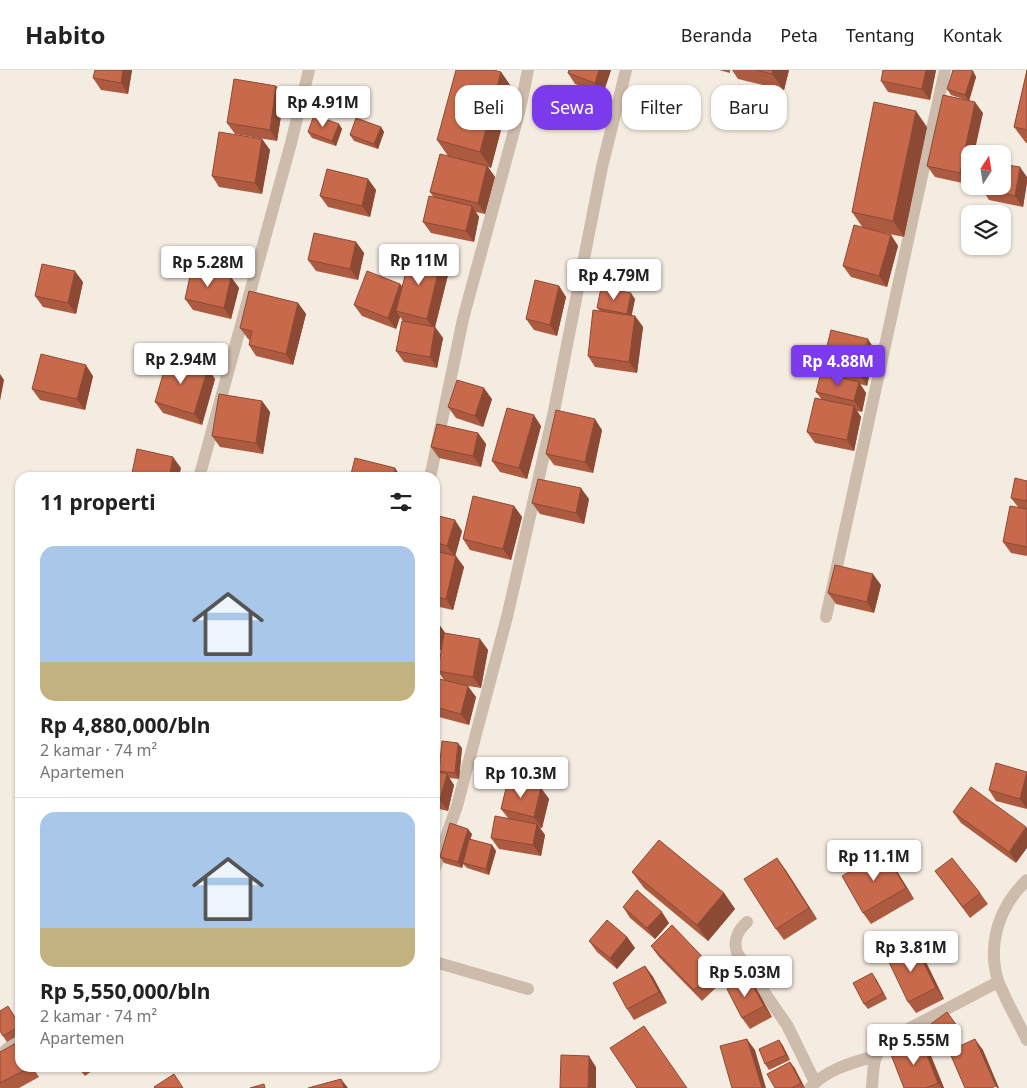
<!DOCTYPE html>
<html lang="id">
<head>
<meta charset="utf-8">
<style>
  body { margin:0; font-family:"Noto Sans",sans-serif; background:#f6f6f6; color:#222; height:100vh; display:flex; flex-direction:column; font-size:19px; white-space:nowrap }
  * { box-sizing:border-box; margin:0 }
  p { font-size:16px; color:#767676 }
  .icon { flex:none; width:28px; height:28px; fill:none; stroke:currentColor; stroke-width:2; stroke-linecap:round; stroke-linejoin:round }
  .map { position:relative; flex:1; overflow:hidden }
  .panel { position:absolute; left:15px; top:402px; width:425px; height:600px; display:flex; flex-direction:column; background:#fff; border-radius:15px; box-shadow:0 1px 4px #0004 }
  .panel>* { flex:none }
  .banner { position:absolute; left:455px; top:15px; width:475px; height:45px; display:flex; gap:10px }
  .needle { width:32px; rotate:12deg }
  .buttons { position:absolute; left:961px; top:75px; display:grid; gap:10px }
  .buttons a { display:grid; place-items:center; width:50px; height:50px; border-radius:10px; background:#fff; box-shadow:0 1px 4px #0004; font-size:25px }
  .price { position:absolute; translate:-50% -42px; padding:0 11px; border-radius:5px; background:#fff; color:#222; font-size:16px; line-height:32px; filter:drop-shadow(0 1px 2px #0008) }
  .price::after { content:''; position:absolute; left:50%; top:30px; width:15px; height:11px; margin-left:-8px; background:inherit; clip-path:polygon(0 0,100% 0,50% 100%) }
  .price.active { background:#7c3aed; color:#fff }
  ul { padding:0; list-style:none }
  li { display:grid; align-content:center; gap:10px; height:265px; padding:0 25px }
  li+li { border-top:1px solid #e0e0e0 }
  li span { display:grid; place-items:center; height:155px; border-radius:15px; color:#555 }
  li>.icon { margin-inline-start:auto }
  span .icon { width:90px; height:90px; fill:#fffc; stroke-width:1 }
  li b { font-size:21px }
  h2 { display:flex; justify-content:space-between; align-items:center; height:60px; padding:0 25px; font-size:21px }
  .tag { padding:0 18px; border-radius:15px; background:#fff; box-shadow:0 1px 4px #0004; font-size:18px; line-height:45px }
  .tag.active { background:#7c3aed; color:#fff }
  header { display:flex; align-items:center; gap:30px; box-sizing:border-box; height:70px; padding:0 25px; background:#fff; border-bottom:1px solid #e0e0e0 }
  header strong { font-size:24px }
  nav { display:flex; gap:28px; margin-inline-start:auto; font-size:18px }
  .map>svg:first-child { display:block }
</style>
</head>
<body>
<header>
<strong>Habito</strong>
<nav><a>Beranda</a><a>Peta</a><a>Tentang</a><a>Kontak</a></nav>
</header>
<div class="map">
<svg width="1027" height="1018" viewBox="0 0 1027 1018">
  <rect width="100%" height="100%" fill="#f4ebe1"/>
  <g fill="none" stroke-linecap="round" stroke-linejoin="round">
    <path stroke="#cdbbac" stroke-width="12" d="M199,408l92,-335 18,-73
      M430,408l33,-159 57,-210 8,-39
      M826,547l119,-547
      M435,798l22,-62 50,-189 47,-206 48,-244 24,-97
      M1027,810c-28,26 -40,64 -29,101 2,6 6,12 8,18 7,14 14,27 21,41
      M747,852c-10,9 -14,18 -10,31l50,72 28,57
      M435,892l93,27
      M0,985l20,-17
      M810,1018c15,-18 44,-26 65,-32
      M872,1018c2,-24 -1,-32 19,-50l107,-56"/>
  </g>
  <path fill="#ac5a40" d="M132,0l-4,24 -27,-4 -8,-12z
    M611,0l-8,24 -28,-10 -7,-11z
    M719,0h11v3z
    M732,0h57l-5,20 -46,-11z
    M936,0l-6,30 -42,-8 -7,-11z
    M1027,0v73h-1l-12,-16z
    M973,1l3,6 -7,24 -18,-6 -4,-6z
    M501,2l11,16 -21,80 -3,-1 7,10 -10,37 -9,-2 3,5 -5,25 -43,-9 -8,-11 11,-24 -4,-6 18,-36 -11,-16z
    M276,16l8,11 -7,44 -42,-7 -8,-11z
    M983,43l-13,41v18l-3,12 -32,-7 -8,-11z
    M339,54l3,5 -6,17 -24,-8 -4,-6z
    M381,57l3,5 -6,17 -24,-8 -4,-6z
    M927,57l-23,110 -34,-7 21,5 7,11 -11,41 -36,-10 -8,-11 20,-38 -11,-16z
    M262,69l8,11 -8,44 -43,-7 -7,-11z
    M1027,107v5l-4,25 -34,-7 -7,-11z
    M368,109l8,11 -6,27 -42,-10 -8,-11z
    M356,172l8,11 -6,27 -42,-9 -8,-11z
    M441,190l8,11 -14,56 8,11 -6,30 -33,-6 -8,-11 7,-30 -3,-4 -4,12 -34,-13 -8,-11 46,-21 2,2z
    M231,207l8,11 -8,31 -38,-9 -8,-11z
    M83,212l-7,32 -33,-7 -8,-11z
    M559,216l7,11 -9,39 -23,-6 -8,-11z
    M635,229l-4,17h4l8,11 -6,46 -42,-6 -7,-11 12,-45 -3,-3z
    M298,233l8,11 -13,51 -37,-9 -7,-11 1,-5 -2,-1 -8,-11z
    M875,280l-8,36 -7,-2 6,9 -4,19 -5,-1 4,6 -7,34 -39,-8 -8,-11 15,-32 -6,-8 12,-18 -6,-8z
    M93,306l-8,34 -45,-10 -8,-11z
    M215,309l-13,46 -39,-12 -8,-11z
    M492,329l-9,28 -27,-9 -8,-11z
    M262,331l8,11 -7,42 -43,-7 -8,-11z
    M541,356l-14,53 -27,-7 -8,-11z
    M602,360l-9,43 -39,-8 -8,-11z
    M478,363l8,11 -5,23 -42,-9 -8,-11z
    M1027,411v75l-16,-3 -8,-11 15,-35 -7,-9z
    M589,429l-5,25 -44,-10 -8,-11z
    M514,436l8,11 -11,43 -41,-10 -7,-11z
    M435,445l27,16 -7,25 9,11 -11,43 -18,-4z
    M881,515l-7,28 -38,-9 -8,-11z
    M435,552l3,1 7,10 35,6 8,11 -7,38 -19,-3 14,12 -7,28 -34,-9v-38l9,2 -6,-9 4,-25 -6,17h-1z
    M462,678l-3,31 -10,-1 5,7 -6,26 -13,-3v-57l4,5 -3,15 3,1z
    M1027,702v37l-31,-8 -7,-11z
    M971,717l45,76 -55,-40 -8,-11z
    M541,718l8,11 -7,29h-2l5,7 -4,21 -42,-7 -8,-11 17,-20 -7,-9z
    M472,764l-2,5 22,6 4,6 -7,24 -22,-7 -4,-4 -1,4 -18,-5 -4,-6z
    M892,793l22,36 -43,25 -8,-11z
    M785,799l32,50 -33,21 -8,-11z
    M935,801l45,22 8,11 -18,14z
    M632,802l92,21 11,16 -27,32 -64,-53z
    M623,837l46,16 -14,16 -25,-21z
    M627,867l8,11 -18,21 -20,-17 -8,-11z
    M915,875l8,11 21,43 -28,14 -8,-11z
    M651,876l64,24 8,11 -21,20 -43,-44z
    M645,896l8,11 14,26 -33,17 -7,-11z
    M748,907l8,11 16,29 -22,12 -8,-11z
    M876,909l11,20 -19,10 -4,-5z
    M12,942l8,13v9l-13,8 -4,-6z
    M947,942l14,20 -24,17 -14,-19z
    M779,970l4,6 7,14 -21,10 -4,-6z
    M921,970l8,11 15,37h-40z
    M18,972l2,3v23h13l6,9 -20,11h-19v-36z
    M794,997l11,21h-30z
    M78,998h18l-11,8z"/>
  <path fill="#8c4a34" d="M123,0h9l-4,24 -7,-11z
    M599,0h12l-8,24 -8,-11z
    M773,0h16l-5,20 -12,-16z
    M926,0h10l-6,30 -8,-11z
    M973,1l3,6 -7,24 -4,-6z
    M501,2l11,16 -21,80 -11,-16z
    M276,16l8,11 -7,44 -7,-11z
    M975,32l8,11 -9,41h-4v18l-3,12 -7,-11z
    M916,41l11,16 -23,110 -11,-16z
    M339,54l3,5 -6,17 -4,-5z
    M381,57l3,5 -6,17 -4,-5z
    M262,69l8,11 -8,44 -7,-11z
    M487,96l8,11 -10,37 -7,-11z
    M1020,97l7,10v5l-4,25 -8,-11z
    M368,109l8,11 -6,27 -8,-11z
    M472,136l7,11 -5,25 -8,-11z
    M891,165l7,11 -11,41 -8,-11z
    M356,172l8,11 -6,27 -8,-11z
    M441,190l8,11 -14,56 8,11 -6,30 -7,-11 4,-28 -7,-10z
    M75,201l8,11 -7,32 -8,-11z
    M231,207l8,11 -8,31 -7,-11z
    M400,214l8,11 -12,16 4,6 -4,12 -8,-11z
    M559,216l7,11 -9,39 -7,-11z
    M631,223l4,6 -4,20 -4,-5z
    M298,233l8,11 -13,51 -7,-11z
    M635,246l8,11 -6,46 -8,-11z
    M868,269l7,11 -8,36 -7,-12z
    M86,295l7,11 -8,34 -8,-11z
    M208,298l7,11 -13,46 -8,-11z
    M0,304l4,6 -4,21z
    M859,312l7,11 -4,19 -8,-11z
    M484,318l8,11 -9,28 -8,-11z
    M262,331l8,11 -7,42 -7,-11z
    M854,336l7,11 -7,34 -7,-11z
    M534,345l7,11 -14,53 -8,-11z
    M595,349l7,11 -9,43 -8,-11z
    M478,363l8,11 -5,23 -8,-11z
    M173,387l8,11 -2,10h-10z
    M395,398l7,10h-9z
    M581,418l8,11 -5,25 -8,-11z
    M514,436l8,11 -11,43 -8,-11z
    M455,450l7,11 -7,26 -8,-11z
    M456,486l8,11 -11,43 -7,-11z
    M873,504l8,11 -7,28 -7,-11z
    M438,553l8,11 -10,29 -1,-1v-30z
    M480,569l8,11 -7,38 -8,-11z
    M468,616l8,11 -7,28 -8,-11z
    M458,673l4,5 -3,31 -4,-6z
    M435,681l4,5 -4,18z
    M1027,702v37l-7,-10z
    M447,704l7,11 -6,26 -8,-11z
    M541,718l8,11 -7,29 -8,-11z
    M537,754l8,11 -4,21 -8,-11z
    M1026,757l1,1v20l-11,15 -7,-11z
    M468,759l4,5 -10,34 -4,-6z
    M492,775l4,6 -7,24 -3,-6z
    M884,782l8,11 22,36 -8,-11z
    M777,788l8,11 32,50 -8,-11z
    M724,823l11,16 -27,32 -11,-16z
    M662,842l7,11 -14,16 -8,-11z
    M627,867l8,11 -18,21 -7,-11z
    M915,875l8,11 21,43 -8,-11z
    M645,896l8,11 14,26 -8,-11z
    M872,903l4,6 11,20 -4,-6z
    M748,907l8,11 16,29 -8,-11z
    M747,969l8,11 11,38h-4z
    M975,969l8,11 16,38h-2l-1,-2z
    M779,970l4,6 7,14 -4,-5z
    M921,970l8,11 15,37h-2l-4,-5z
    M589,986l7,11v21h-8z
    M790,992l4,5 11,21 -4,-5z
    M341,1009l7,9h-4z"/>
  <path fill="#c8694b" stroke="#8c4a34" d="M95,0h28l-2,13 -28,-5z
    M456,0h37l8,2 -21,80 -43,-12z
    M569,0h30l-4,13 -27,-10z
    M756,0h17l-1,4z
    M883,0h43l-4,19 -41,-8z
    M953,0h16l4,1 -8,24 -18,-6z
    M1027,0v60l-13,-3z
    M234,9l42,7 -6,44 -43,-7z
    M943,25l32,7 -15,71 -33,-7z
    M874,32l42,9 -23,110 -41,-9z
    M314,45l25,9 -7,17 -24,-9z
    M356,48l25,9 -7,17 -24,-9z
    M219,62l43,7 -7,44 -43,-7z
    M440,84l47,12 -9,37 -48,-11z
    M1002,94l18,3 -5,29 -33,-7v-3h20z
    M327,99l41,10 -6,27 -42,-10z
    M429,126l43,10 -6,25 -43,-9z
    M854,155l37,10 -12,41 -36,-10z
    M314,163l42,9 -6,27 -42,-9z
    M411,182l30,8 -14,59 -31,-8z
    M42,194l33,7 -7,32 -33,-7z
    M192,197l39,10 -7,31 -39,-9z
    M367,201l33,13 -12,34 -34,-13z
    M535,210l24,6 -9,39 -24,-6z
    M601,218l30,5 -4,21 -30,-6z
    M249,221l49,12 -12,51 -37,-9 3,-14 -12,-3z
    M593,240l42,6 -6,46 -41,-6z
    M402,251l33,6 -5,30 -34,-6z
    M831,260l37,9 -8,35 -38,-8z
    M41,284l45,11 -9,34 -45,-10z
    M168,287l40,11 -14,46 -39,-12z
    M821,303l38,9 -5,19 -38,-9z
    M457,310l27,8 -9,28 -27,-9z
    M219,324l43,7 -6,42 -44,-7z
    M815,328l39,8 -7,34 -40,-8z
    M507,338l27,7 -15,53 -27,-7z
    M556,340l39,9 -10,43 -39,-8z
    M437,354l41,9 -5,23 -42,-9z
    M137,379l36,8 -4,21h-38z
    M355,388l40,10 -2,10h-43z
    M1015,408l12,3v20l-16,-3z
    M538,409l43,9 -5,25 -44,-10z
    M473,426l41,10 -11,43 -40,-10z
    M1010,436l17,3v38l-24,-5z
    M435,445l20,5 -8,26 -12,-4z
    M435,481l21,5 -10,43 -11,-2z
    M835,495l38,9 -6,28 -39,-9z
    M435,552l3,1 -3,9z
    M444,563l36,6 -7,38 -35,-6z
    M435,608l33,8 -7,28 -26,-7z
    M442,671l16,2 -3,30 -16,-2z
    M996,693l31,9 -7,27 -31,-9z
    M435,701l12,3 -7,26 -5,-1z
    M508,710l33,8 -7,29 -33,-8z
    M971,717l55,40 -17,25 -56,-40z
    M495,746l42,8 -4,21 -42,-7z
    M450,753l18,6 -10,33 -18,-5z
    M469,769l23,6 -6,24 -23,-6z
    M659,770l65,53 -27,32 -65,-53z
    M884,782l22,36 -43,25 -21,-37z
    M777,788l32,50 -33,21 -32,-50z
    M952,788l28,35 -17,14 -28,-36z
    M637,820l25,22 -15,16 -24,-21z
    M607,850l20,17 -17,21 -21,-17z
    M672,855l43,45 -21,20 -43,-44z
    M915,875l21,43 -28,14 -21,-44z
    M645,896l14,26 -32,17 -14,-26z
    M872,903l11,20 -19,11 -11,-21z
    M748,907l16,29 -22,12 -15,-29z
    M8,936l12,20 -17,10 -3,-5v-20z
    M947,942l10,14 -24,17 -10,-13z
    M644,956l43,62h-50l-27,-40z
    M747,969l15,49h-30l-12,-42z
    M975,969l21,47 -5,2h-26l-16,-37z
    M779,970l7,15 -21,9 -6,-15z
    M921,970l17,43 -12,5h-22l-14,-36z
    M18,972l2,4v22h9l-29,15v-31z
    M561,985l28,1 -1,32h-28z
    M790,992l11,21 -9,5h-17l-8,-14z
    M174,1004l9,14h-28l-1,-1z
    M341,1009l3,9h-36z
    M264,1014l1,4h-15z"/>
</svg>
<div class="buttons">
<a><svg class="needle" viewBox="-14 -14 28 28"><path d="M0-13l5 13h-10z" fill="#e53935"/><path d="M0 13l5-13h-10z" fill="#767676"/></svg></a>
<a><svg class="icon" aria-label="layers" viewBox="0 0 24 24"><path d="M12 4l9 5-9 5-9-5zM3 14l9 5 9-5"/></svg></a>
</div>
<b class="price" style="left:323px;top:58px">Rp 4.91M</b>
<b class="price" style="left:419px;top:216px">Rp 11M</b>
<b class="price" style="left:208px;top:218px">Rp 5.28M</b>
<b class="price" style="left:614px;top:231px">Rp 4.79M</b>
<b class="price" style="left:181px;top:315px">Rp 2.94M</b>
<b class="price active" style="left:838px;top:317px">Rp 4.88M</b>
<b class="price" style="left:521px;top:729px">Rp 10.3M</b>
<b class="price" style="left:874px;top:812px">Rp 11.1M</b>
<b class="price" style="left:911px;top:903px">Rp 3.81M</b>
<b class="price" style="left:745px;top:928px">Rp 5.03M</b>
<b class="price" style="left:914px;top:996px">Rp 5.55M</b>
<div class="banner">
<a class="tag">Beli</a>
<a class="tag active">Sewa</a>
<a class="tag">Filter</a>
<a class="tag">Baru</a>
</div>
<section class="panel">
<h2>11 properti<svg class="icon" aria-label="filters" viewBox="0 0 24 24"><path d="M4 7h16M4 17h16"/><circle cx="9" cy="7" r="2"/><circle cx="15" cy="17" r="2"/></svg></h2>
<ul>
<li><span style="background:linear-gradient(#a9c7e8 75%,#c2b280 0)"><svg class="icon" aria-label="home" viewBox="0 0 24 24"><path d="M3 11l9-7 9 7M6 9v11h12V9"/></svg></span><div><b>Rp 4,880,000/bln</b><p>2 kamar · 74 m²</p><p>Apartemen</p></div></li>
<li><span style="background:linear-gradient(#a9c7e8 75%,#c2b280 0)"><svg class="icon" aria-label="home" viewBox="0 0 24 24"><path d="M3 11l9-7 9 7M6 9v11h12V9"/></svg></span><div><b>Rp 5,550,000/bln</b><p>2 kamar · 74 m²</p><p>Apartemen</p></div></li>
</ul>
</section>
</div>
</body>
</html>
